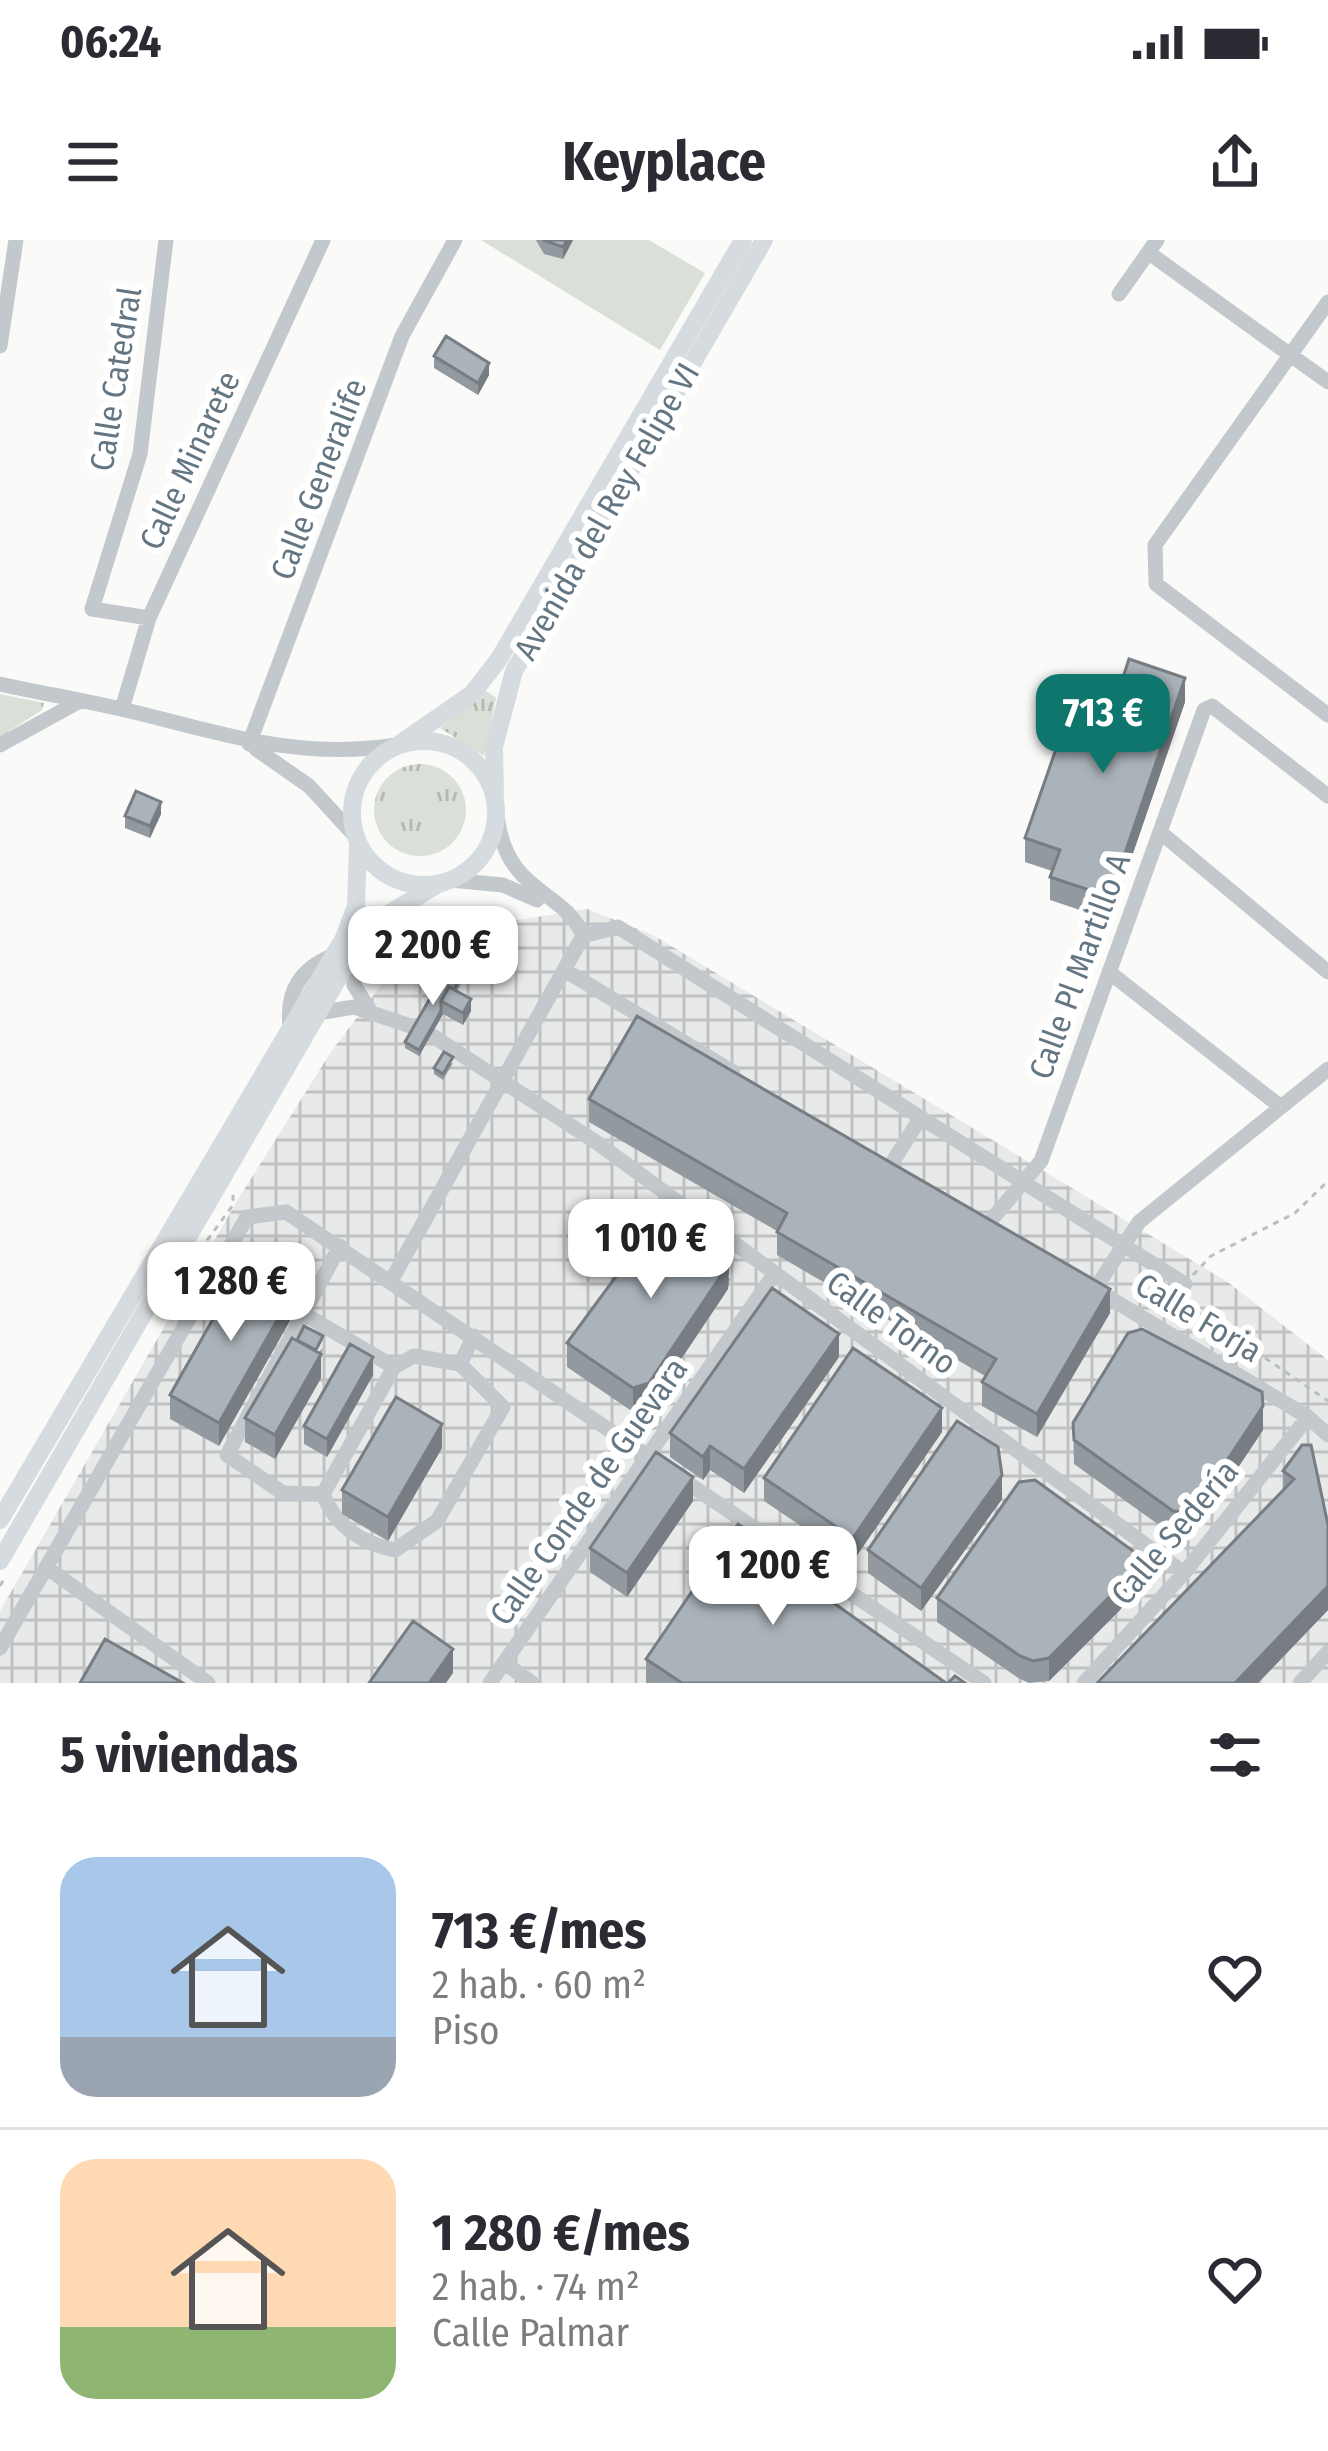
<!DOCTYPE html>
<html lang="es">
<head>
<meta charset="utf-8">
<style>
  body { margin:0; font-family:"Fira Sans Condensed",sans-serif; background:#f7f7f7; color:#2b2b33; height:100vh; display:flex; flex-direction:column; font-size:45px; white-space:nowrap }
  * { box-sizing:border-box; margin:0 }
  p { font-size:39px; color:#7c7c81 }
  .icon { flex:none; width:66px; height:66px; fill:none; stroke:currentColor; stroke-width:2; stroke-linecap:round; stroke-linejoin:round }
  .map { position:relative; height:1443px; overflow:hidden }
  .panel { display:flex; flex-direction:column; background:#fff; flex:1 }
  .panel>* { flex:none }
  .price { position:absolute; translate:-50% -102px; padding:0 27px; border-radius:24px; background:#fff; color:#222; font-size:39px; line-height:78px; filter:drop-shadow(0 3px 6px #0008) }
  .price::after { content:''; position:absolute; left:50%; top:72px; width:36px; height:27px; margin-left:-18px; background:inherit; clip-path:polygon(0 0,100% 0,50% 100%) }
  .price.active { background:#0f766e; color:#fff }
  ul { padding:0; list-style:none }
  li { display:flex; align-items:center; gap:36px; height:300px; padding:0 60px }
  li+li { border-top:3px solid #e1e1e2 }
  li span { display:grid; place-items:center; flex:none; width:336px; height:240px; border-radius:36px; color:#555 }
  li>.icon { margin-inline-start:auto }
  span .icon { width:144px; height:144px; fill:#fffc; stroke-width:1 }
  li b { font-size:51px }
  h2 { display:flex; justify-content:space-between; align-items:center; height:144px; padding:0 60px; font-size:51px }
  .status { display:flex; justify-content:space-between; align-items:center; height:84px; padding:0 60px; background:#fff; direction:ltr }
  .status svg { height:33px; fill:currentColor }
  header { display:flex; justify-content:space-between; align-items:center; height:156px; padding:0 60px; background:#fff; font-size:54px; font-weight:700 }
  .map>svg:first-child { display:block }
</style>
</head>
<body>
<div class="status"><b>06:24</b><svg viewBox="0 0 49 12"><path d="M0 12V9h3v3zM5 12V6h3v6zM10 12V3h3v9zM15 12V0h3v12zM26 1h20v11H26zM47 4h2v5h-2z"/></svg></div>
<header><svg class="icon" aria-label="menu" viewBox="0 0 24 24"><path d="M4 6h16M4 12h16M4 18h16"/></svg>Keyplace<svg class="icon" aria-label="share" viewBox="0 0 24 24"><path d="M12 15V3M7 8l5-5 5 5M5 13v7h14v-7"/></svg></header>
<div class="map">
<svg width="1328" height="1443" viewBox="0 0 1328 1443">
  <defs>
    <pattern id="industrial-grid" width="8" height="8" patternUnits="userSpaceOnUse" patternTransform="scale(3)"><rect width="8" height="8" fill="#e8e9e9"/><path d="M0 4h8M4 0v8" fill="none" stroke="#c0c1c2"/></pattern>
    <pattern id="grass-tufts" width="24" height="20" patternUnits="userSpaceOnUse" patternTransform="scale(3)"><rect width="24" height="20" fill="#dadfd7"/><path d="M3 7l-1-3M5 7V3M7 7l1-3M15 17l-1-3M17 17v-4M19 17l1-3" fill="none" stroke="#b4b9b4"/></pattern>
  </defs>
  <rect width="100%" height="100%" fill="#fafaf8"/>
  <path fill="url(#industrial-grid)" d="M587,669l66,26 576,348 99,77v323h-1328v-72l240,-415 91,-144 87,-116z"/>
  <path fill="url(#grass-tufts)" d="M485,450l11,8 -12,58 -44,-28z
    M0,454l44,9 -2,7 -42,27z
    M374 570a46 46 0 1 1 92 0a46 46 0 1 1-92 0Z"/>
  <path fill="#dadfd7" d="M481,0h168l56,33 -45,77z"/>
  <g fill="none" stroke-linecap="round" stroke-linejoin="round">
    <path stroke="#bbbfc2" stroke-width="3" stroke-dasharray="6 6" stroke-linecap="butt" d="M200,1010l33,-45v-11
      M1193,1035l18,-19 84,-43 33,-32
      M1176,1057l152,104
      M1161,1070l14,-15
      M0,1346l5,-9"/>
    <path stroke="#c3c8cc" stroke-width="15" d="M1149,13l179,129
      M1119,54l38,-54
      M1328,62l-173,243 1,39 172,131
      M0,106l16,-106
      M149,378l-57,-9 48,-155 26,-214
      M0,444c46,10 93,18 138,29 89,22 165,47 258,32
      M122,469l27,-91 174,-378
      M249,504l153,-408 53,-96
      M0,505l80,-44
      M256,509l53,37 46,50
      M1160,592l168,140
      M450,640l53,5 34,15
      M583,696l35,-9 567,357
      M353,715l1,30 15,24
      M566,731l167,101
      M1109,732l172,135
      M318,773l36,-6 71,24 171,111 588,431
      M290,787c-4,-36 10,-58 44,-72
      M890,926l31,-49
      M987,985l54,-64 163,-451 8,-4 116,90
      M392,1039l191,-343c-18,-47 -78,-41 -86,-122
      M1093,1048l215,129 20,18
      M1095,1049l44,-67 189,-153
      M297,1070l97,57
      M460,1124l-46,-8 -20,11 -71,127c13,33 38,49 72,56l42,-29 66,-114 -43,-43 14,-28
      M323,1254l-40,-1 -56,-38 113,-209
      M46,1327l162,116
      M0,1408l247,-431 39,-5 698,471
      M505,1423l27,20
      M490,1443l285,-410
      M1084,1443l100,-110 124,-156
      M1300,1443l28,-31"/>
    <path stroke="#d6dbdf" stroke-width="18" d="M352 573a72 72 0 1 1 144 0a72 72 0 1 1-144 0Z
      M401,503l71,-49 27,-35 244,-419
      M495,556l-1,-49 20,-76 250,-431
      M0,1280l344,-582 12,-32 2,-62
      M0,1321l354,-610 29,-34 57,-34"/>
  </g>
  <path fill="#929a9f" d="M536,0h37l-10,19 -19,-5z
    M434,116l55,19 -11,20 -44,-27z
    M1116,459l69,3 -75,218 -60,-20v-23l2,-6 -27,-9v-24z
    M161,574l-11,24 -25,-10v-12z
    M463,740l-6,11 14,20 -8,14 -20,-11 -24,42 -14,-8v-6z
    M453,823l-10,17 -9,-6v-6z
    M589,859l521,214 -73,124 -55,-31v-24l3,-6 -208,-121v-24l-188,-109z
    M730,1038l-2,11 -79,118 -16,5 -66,-45v-24z
    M292,1077l-73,129 -49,-27v-24z
    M323,1108l-2,6v24l-46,81 -30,-17v-24z
    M839,1117l-95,136 -34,-23 -7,10 -33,-23v-24z
    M373,1135l-46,82 -23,-13v-18z
    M1073,1183l190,7 -70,105h-20l-99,-71z
    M942,1192l-89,129 -89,-60v-23z
    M1302,1205l26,80v85l-70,73h-161l186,-193v-19z
    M442,1208l-54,93 -46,-27v-24z
    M1002,1259l-81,112 -53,-38v-23z
    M693,1261l-66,96 -37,-25v-24z
    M1140,1340l-20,30 -71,71 -20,2 -9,-4 -83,-57v-24z
    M830,1360l116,83h-300v-24z"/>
  <path fill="#777d82" d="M567,0h6l-10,19v-12z
    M489,123v12l-11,20v-12z
    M1185,438v24l-75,218v-23z
    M161,562v12l-11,24v-12z
    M471,759v12l-8,14v-12z
    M441,771l2,3 -24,42v-6z
    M730,1014l-2,35 -79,118 -16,5v-24z
    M1110,1049v24l-73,124v-23z
    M292,1054v23l-73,129v-23z
    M839,1094v23l-95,136v-24z
    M321,1114v24l-46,81v-24z
    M373,1117v18l-46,82v-18z
    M1263,1166v24l-70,105v-23z
    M942,1168v24l-89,129v-23z
    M442,1184v24l-54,93v-24z
    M710,1206v24l-7,10v-23z
    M1002,1235v24l-81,112v-23z
    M693,1237v24l-66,96v-24z
    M1140,1316v24l-20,30 -71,71v-23z
    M1328,1346v24l-70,73h-23z
    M453,1409v24l-7,10h-17z"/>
  <path fill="#aab3b9" stroke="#777d82" stroke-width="3" d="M543,0h24l-4,7z
    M446,96l43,27 -11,20 -44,-27z
    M1129,419l56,19 -75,219 -60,-20 10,-27 -35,-12 53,-152 38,13z
    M136,551l25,11 -11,24 -25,-10z
    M449,725l14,9 -9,15 -5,-2 -8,14v10l-22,39 -14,-8z
    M449,747l22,12 -8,14 -22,-12z
    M637,776l473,273 -73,125 -55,-32 14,-23 -219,-127 10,-19 -198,-114z
    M444,812l9,5 -10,17 -9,-6z
    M665,970l65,44 -2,11 -79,118 -16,5 -66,-45z
    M243,1026l49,28 -73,129 -49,-28z
    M772,1048l67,46 -95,135 -34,-23 -7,11 -33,-24z
    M304,1086l19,10 -7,14 -19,-10z
    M1142,1089l120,63 1,14 -70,106 -20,-1 -99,-71 -1,-17 55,-90z
    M292,1098l29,16 -46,81 -30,-17z
    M350,1104l23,13 -46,82 -23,-13z
    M853,1108l89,60 -89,130 -89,-60z
    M396,1157l46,27 -54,93 -46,-27z
    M957,1181l41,26 4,28 -81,113 -53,-38z
    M1302,1205h9l17,80v61l-93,97h-138l197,-204 -11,-8z
    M656,1212l37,25 -66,96 -37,-25z
    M1035,1240l105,76 -20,30 -71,72 -16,3 -13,-5 -83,-58 82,-116z
    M738,1284l92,63 -6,9 122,87h-264l-36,-24z
    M413,1381l40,28 -24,34h-60z
    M105,1399l78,44h-103z
    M955,1436l10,7h-17z"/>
  <g text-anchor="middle" stroke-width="12" stroke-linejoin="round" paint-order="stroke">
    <g font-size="33" fill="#657683" stroke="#fff">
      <text transform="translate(115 139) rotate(-81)" y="12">Calle Catedral</text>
      <text transform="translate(189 220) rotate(-65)" y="12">Calle Minarete</text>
      <text transform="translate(318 239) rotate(-69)" y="12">Calle Generalife</text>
      <text transform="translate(606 271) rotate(-60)" y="12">Avenida del Rey Felipe VI</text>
      <text transform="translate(1079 726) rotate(-70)" y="12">Calle Pl Martillo A</text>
      <text transform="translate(1199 1077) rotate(31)" y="12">Calle Forja</text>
      <text transform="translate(892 1082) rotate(36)" y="12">Calle Torno</text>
      <text transform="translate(588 1251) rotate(-55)" y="12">Calle Conde de Guevara</text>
      <text transform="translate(1174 1292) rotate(-50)" y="12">Calle Sedería</text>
    </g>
  </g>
</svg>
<b class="price active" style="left:1103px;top:536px">713 €</b>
<b class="price" style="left:433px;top:768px">2 200 €</b>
<b class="price" style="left:651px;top:1061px">1 010 €</b>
<b class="price" style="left:231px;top:1104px">1 280 €</b>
<b class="price" style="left:773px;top:1388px">1 200 €</b>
</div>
<section class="panel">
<h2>5 viviendas<svg class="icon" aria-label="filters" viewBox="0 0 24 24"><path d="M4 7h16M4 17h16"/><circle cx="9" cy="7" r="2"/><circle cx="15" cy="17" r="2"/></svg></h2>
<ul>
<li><span style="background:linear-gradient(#a9c7e8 75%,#9aa5b1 0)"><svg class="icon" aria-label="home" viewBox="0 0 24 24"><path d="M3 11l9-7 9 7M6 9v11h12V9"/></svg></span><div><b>713 €/mes</b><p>2 hab. · 60 m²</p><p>Piso</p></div><svg class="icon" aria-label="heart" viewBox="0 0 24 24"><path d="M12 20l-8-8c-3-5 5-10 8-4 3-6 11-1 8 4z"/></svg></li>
<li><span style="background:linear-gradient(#ffd9b3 70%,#8fb573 0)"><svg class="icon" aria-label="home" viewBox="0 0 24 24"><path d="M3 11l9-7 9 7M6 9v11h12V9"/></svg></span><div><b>1 280 €/mes</b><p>2 hab. · 74 m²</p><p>Calle Palmar</p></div><svg class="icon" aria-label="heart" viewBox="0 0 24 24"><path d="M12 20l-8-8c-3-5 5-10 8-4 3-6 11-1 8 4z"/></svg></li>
</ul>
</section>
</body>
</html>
